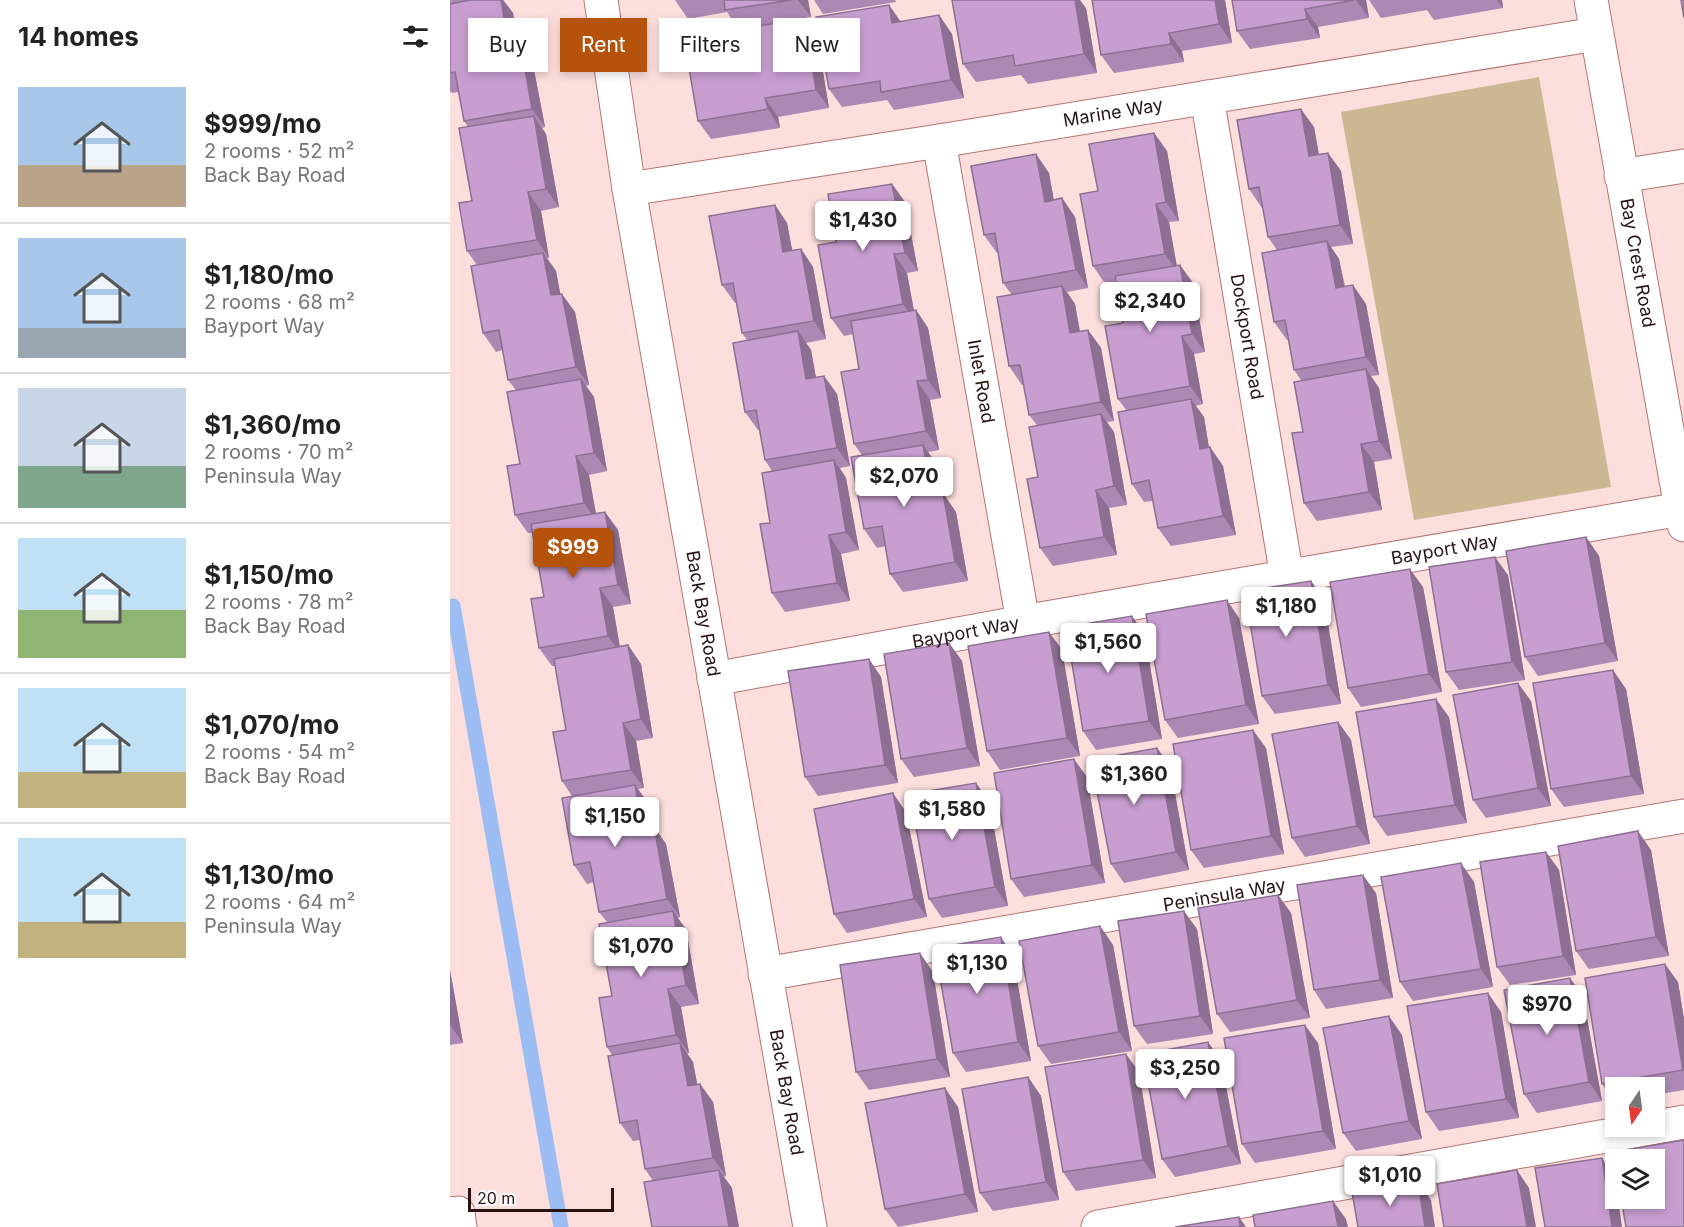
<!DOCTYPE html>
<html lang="en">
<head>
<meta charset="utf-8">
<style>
  body { margin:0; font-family:Inter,sans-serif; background:#f2f2f2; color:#222; height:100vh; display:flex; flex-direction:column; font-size:22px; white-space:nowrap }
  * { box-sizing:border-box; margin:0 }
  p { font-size:20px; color:#767676 }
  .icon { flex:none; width:33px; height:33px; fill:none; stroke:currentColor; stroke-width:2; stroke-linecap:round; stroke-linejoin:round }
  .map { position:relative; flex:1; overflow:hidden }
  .side { display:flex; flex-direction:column; background:#fff; width:450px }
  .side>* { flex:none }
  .hud { position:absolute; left:18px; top:18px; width:570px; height:54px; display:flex; gap:12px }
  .needle { width:39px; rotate:193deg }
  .controls { position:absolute; left:1155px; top:1077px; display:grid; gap:12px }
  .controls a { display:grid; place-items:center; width:60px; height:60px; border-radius:0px; background:#fff; box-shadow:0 3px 9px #0003; font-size:30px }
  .scale { position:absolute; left:18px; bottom:15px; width:146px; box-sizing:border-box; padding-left:6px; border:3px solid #2b1212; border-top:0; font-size:16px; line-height:21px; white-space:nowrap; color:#2b1212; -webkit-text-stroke:4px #fff; paint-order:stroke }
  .price { position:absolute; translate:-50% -51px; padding:0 14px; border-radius:6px; background:#fff; color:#222; font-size:20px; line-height:39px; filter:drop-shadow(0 2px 3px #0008) }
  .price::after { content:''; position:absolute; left:50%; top:36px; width:18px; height:14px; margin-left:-9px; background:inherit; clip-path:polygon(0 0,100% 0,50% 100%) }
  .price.on { background:#b45309; color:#fff }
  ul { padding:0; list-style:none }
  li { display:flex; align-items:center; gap:18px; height:150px; padding:0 18px }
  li+li { border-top:2px solid #e0e0e0 }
  li span { display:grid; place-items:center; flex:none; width:168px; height:120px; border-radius:0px; color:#555 }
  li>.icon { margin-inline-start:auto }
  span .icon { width:72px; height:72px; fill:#fffc; stroke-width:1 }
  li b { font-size:26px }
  h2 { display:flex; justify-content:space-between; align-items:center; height:72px; padding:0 18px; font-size:26px }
  .pill { padding:0 21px; border-radius:0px; background:#fff; box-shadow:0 3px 9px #0003; font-size:21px; line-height:54px }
  .pill.on { background:#b45309; color:#fff }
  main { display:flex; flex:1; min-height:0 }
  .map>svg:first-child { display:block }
</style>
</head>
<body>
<main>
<section class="side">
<h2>14 homes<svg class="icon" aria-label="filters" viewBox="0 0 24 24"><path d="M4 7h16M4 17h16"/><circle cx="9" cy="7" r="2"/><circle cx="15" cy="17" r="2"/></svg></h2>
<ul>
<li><span style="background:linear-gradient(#a9c7e8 65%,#b9a48a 0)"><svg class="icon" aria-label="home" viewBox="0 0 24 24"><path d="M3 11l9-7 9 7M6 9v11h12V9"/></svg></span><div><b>$999/mo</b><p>2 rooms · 52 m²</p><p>Back Bay Road</p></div></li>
<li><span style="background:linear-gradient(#a9c7e8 75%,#9aa5b1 0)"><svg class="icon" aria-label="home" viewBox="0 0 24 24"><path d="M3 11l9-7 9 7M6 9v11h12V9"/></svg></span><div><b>$1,180/mo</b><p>2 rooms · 68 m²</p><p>Bayport Way</p></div></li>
<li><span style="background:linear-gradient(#c9d6e8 65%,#7fa58c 0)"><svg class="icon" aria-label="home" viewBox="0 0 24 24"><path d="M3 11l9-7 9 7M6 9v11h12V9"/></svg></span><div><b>$1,360/mo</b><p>2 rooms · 70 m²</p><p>Peninsula Way</p></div></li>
<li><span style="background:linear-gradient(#bfe0f5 60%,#8fb573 0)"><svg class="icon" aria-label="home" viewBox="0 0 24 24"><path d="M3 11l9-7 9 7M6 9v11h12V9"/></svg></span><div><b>$1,150/mo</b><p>2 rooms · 78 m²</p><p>Back Bay Road</p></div></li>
<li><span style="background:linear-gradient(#bfe0f5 70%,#c2b280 0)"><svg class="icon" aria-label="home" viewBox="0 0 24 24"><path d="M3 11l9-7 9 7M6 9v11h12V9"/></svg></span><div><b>$1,070/mo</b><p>2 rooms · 54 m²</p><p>Back Bay Road</p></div></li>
<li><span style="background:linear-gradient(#bfe0f5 70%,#c2b280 0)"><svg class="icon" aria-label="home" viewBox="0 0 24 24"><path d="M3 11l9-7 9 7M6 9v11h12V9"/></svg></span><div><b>$1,130/mo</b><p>2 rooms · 64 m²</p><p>Peninsula Way</p></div></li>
</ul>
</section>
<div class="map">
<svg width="1234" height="1227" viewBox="0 0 1234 1227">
  <rect width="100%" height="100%" fill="#fcdedd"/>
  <path fill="#ccb793" d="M1089,77l72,410 -197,33 -73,-408z"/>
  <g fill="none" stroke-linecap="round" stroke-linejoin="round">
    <path stroke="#9cbdf3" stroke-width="15" d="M3,606l108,621"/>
    <defs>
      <g id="minor">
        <path id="s1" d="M151,0l28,189 181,1038"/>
        <path id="s2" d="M1141,0l93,525"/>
        <path id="s3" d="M757,97l80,480"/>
        <path id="s4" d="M489,141l84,481"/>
        <path d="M1171,176l63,-10"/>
        <path id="s5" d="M179,189l310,-48 657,-107"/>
        <path id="s6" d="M264,679l309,-57 658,-113"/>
        <path id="s7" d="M315,974l919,-158"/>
        <path d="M0,1214l8,-1 2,14"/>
        <path d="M648,1227l586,-105"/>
      </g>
    </defs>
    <use href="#minor" stroke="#b57473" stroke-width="35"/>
    <use href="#minor" stroke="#fff" stroke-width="33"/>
  </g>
  <path fill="#ac88b4" d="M0,0h53l10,13 3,23 3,-1 12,19 14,73 -3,1 4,6 13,73 -18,4 8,47h-2l9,13 4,23 15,18 14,73 -3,1 8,11 13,74 -18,4 7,38 9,-1 13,18 13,74 -18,3 7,40 8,-2 13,19 12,74 -17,3 8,47 -6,1 10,14 3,23 15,18 14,73 -3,1 9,11 13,75 -18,3 8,46 -2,1 6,8 4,22h3l13,18 13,74 -2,1 8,11 -79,-7 -8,-12 -5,-29 -7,1 -13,-18 -8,-68 -5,-8 5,-51 -5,-74 -8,-10 -5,-30 -7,2 -13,-19 -2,-69 -10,-15 4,-51 -11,-64h-3l-13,-18 5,-51 -12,-64h-4l-13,-18 5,-51 -4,-74 -8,-10 -5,-30 -7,2 -13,-19 -6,-68 -10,-14 5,-50 -4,-74 -4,-6 -5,-29 -7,1 -2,-2z
    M225,0h133l3,17 -7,1 13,18 12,72 -51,9 2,11 -69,11 -13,-18 36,-73 38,-24 -34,5 -11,-17 -39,7z
    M364,0h81l1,2 -73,12z
    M775,0l7,43 -50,8 2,11 -70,11 -13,-18z
    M782,0h134l3,18 -51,9 2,11 -70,11 -13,-18z
    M919,0h133l1,8 -69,12 -7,-10 -46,8z
    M439,5l12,17 38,-7 13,19 12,64 -70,12 -7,-10 -45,7 -13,-18z
    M636,8l11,65 -69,11 -7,-9 -45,7 -13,-18z
    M864,127l5,27 9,-1 13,18 12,73 -22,3 8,12 6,27 21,18 13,71 -8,1 8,12 13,71 -18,3 8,48 -65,11 -13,-18 -3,-123 -7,-10 -6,-30h-1l-13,-18 3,-72 -9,-13 -5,-30 -1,1 -13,-19z
    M704,133l13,18 12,70 -10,1 7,44 4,-1 13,18 12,69 -11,2 9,50 -8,2 9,11 5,31 1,-1 13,19 13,69 -65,11 -13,-18 -5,-27 -9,1 -12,-18 -5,-73 -9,-12 5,-76 -7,-40 -10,2 -13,-19 5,-75z
    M599,173l5,27 8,-2 13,19 13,71 -21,4 8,12 5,27 8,-1 13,18 13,73 -7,1 7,10 13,73 -18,3 8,47 -64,11 -13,-18 -3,-123 -8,-10 -5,-31 -2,1 -13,-19 3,-71 -9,-12 -5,-30h-1l-13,-18z
    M442,184l13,18 13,69 -11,2 7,37h2l12,18 13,70 -11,2 9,50 -11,2 8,11 5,30 15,19 12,69 -65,11 -13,-18 -4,-28 -9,2 -13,-19 -2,-74 -8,-11 5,-75 -6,-35 -9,2 -13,-18 5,-76z
    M325,205l12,18 5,27 9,-1 12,18 13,72 -20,4 5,7 5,27 8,-1 13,18 13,72 -10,2 6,10 13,72 -18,4 9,47 -65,11 -13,-19 -2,-70 2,-52 -7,-11 -5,-30h-2l-13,-18 2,-72 -5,-7 -6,-30h-1l-13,-18z
    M1136,537l13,19 19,105 -80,15 -13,-19z
    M1058,575l17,105 -66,10 -13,-18z
    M861,581l13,18 17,105 -66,10 -13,-18z
    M973,587l19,105 -81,15 -13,-19z
    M682,616l13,19 17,104 -66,11 -13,-19z
    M789,618l20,106 -81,14 -13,-18z
    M599,632l13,18 18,106 -80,14 -13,-19z
    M499,643l13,18 18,105 -66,11 -13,-18z
    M419,659l12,18 17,106 -80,13 -13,-19z
    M1176,689l18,105 -80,13 -13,-18z
    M1081,701l20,105 -65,12 -13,-18z
    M999,717l18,106 -80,13 -13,-19z
    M888,722l13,18 19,104 -65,13 -13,-19z
    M707,748l13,18 19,104 -65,13 -13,-19z
    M816,748l18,106 -80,14 -13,-18z
    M637,777l18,106 -81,14 -13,-18z
    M539,801l19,105 -66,12 -13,-19z
    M456,812l21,105 -80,16 -13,-19z
    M1201,850l18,106 -80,13 -13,-18z
    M1096,852l13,18 17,105 -66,10 -13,-18z
    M1024,882l19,105 -80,14 -13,-19z
    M926,893l17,105 -67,11 -12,-19z
    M828,895l13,18 19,105 -80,14 -13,-18z
    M650,926l13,19 19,106 -81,13 -13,-18z
    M747,929l16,105 -66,10 -13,-18z
    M563,956l18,105 -65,11 -13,-19z
    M0,970l13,73 -13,2z
    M483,972l17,105 -81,13 -13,-18z
    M1228,982l6,37v71l-30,5v-7h-38l-1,14 -13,-18z
    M1133,996l19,105 -65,12 -13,-19z
    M1051,1012l18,106 -80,13 -13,-19z
    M952,1035l20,104 -66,12 -13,-18z
    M758,1042l13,19 20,103 -66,13 -13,-18z
    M868,1043l18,106 -81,14 -13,-19z
    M689,1072l17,106 -80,13 -13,-19z
    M578,1077l13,19 18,104 -66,11 -13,-18z
    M508,1107l20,105 -80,15 -13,-18z"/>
  <path fill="#8c6f92" d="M50,0h3l10,13 7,42 -13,-18z
    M348,0h10l3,17z
    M625,0h5l6,8 11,65 -13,-19z
    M765,0h10l7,43 -13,-19z
    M906,0h10l3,18z
    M1047,0h5l1,8z
    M439,5l13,19 -10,-1z
    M855,9l13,18 2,11 -13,-19z
    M489,15l13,19 12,64 -13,-18z
    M354,18l13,18 12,72 -13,-18z
    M719,33l13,18 2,11 -13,-18z
    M69,35l12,19 14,73 -13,-18z
    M315,98l13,19 2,11 -12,-19z
    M851,109l13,18 8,47 -13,-18z
    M84,116l12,18 13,73 -13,-18z
    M704,133l13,18 12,70 -13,-19z
    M878,153l13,18 12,73 -13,-19z
    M586,154l13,19 8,47 -12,-18z
    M442,184l13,18 13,69 -13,-18z
    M78,192l13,19 8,47 -12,-18z
    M612,198l13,19 13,71 -12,-18z
    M706,204l13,18 9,50 -13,-18z
    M325,205l12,18 9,47 -13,-18z
    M877,241l12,18 9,47 -12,-18z
    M351,249l12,18 13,72 -12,-18z
    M93,253l13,18 8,42 -13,-18z
    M444,254l13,19 9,50 -13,-19z
    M730,265l13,18 12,69 -13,-18z
    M903,285l13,19 13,71 -13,-18z
    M612,286l13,18 8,48 -13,-19z
    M112,294l13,18 14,73 -13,-18z
    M466,310l12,18 13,70 -13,-18z
    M638,330l13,18 13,73 -13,-19z
    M348,331l13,19 8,47 -13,-18z
    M732,336l12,18 9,50 -13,-18z
    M916,369l13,19 13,71 -13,-18z
    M374,376l13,18 13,72 -13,-18z
    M131,379l13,18 13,74 -13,-18z
    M467,381l13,19 9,50 -13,-19z
    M741,399l13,18 8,50 -12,-18z
    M651,414l13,18 13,73 -13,-19z
    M911,444l13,18 8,48 -13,-18z
    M473,445l13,18 9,50 -13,-18z
    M760,447l13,19 13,69 -13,-19z
    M126,456l13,19 8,46 -13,-18z
    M384,460l12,18 13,72 -13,-18z
    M646,490l13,18 8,47 -13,-18z
    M493,493l13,19 12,69 -13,-19z
    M155,512l13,18 13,74 -13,-19z
    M379,535l12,19 9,47 -13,-18z
    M1136,537l13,19 19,105 -13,-18z
    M1045,557l13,18 17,105 -13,-18z
    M960,569l13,18 19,105 -13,-18z
    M861,581l13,18 17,105 -13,-19z
    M150,588l13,19 8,47 -13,-18z
    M777,600l12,18 20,106 -13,-19z
    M682,616l13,19 17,104 -13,-18z
    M599,632l13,18 18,106 -13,-18z
    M499,643l13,18 18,105 -13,-18z
    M178,645l13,19 12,74 -12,-19z
    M419,659l12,18 17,106 -13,-18z
    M1163,670l13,19 18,105 -13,-18z
    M1068,683l13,18 20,105 -13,-18z
    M986,699l13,18 18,106 -12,-18z
    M888,722l13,18 19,104 -13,-18z
    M173,723l13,18 8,47 -13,-18z
    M803,730l13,18 18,106 -13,-18z
    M707,748l13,18 19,104 -13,-18z
    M624,759l13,18 18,106 -13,-18z
    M526,783l13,18 19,105 -13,-19z
    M185,785l13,18 7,43 -13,-19z
    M443,793l13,19 21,105 -13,-18z
    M204,826l12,18 14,73 -13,-18z
    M1188,831l13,19 18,106 -13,-19z
    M1096,852l13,18 17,105 -13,-19z
    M1011,863l13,19 19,105 -12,-18z
    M913,875l13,18 17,105 -13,-18z
    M828,895l13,18 19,105 -13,-18z
    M223,911l13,18 13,75 -13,-19z
    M734,911l13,18 16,105 -13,-18z
    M650,926l13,19 19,106 -13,-19z
    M551,937l12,19 18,105 -13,-19z
    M470,953l13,19 17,105 -13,-18z
    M1215,964l13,18 6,37v52z
    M0,970l13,73 -13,-18z
    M1120,978l13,18 19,105 -13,-19z
    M218,989l13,18 8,46 -13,-18z
    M1038,993l13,19 18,106 -13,-19z
    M939,1016l13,19 20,104 -13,-18z
    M855,1025l13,18 18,106 -13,-18z
    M758,1042l13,19 20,103 -13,-18z
    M230,1043l13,19 8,42 -13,-18z
    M676,1054l13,18 17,106 -13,-18z
    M578,1077l13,19 18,104 -13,-18z
    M250,1084l13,18 13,74 -13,-18z
    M495,1088l13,19 20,105 -13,-18z
    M1152,1158l12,18 2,22h2l4,29h-10z
    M269,1170l13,18 7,39h-10z
    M1067,1170l12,18 7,39h-9z
    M968,1182l13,18 4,27h-10z
    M883,1201l13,18 2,8h-10z
    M789,1217l7,10h-6z"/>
  <path fill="#c89ed1" stroke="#8c6f92" stroke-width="1.5" d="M20,0h31l6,37 12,-2 13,74 -68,12 -9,-49 -5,1v-69z
    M274,0h67l-66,10z
    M502,0h123l9,54 -69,12 -2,-11 -50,9z
    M642,0h123l4,24 -50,9 2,11 -70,11z
    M782,0h122l-49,9 2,10 -70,12z
    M1231,0h3v18z
    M439,5l3,18 47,-8 12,65 -70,12 -1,-11 -51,8 -13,-72z
    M354,18l12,72 -51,8 3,11 -70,12 -11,-65 47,-8 -3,-17z
    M851,109l8,47 19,-3 12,72 -72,12 -9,-50 -10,2 -12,-69z
    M84,116l12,73 -18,3 9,48 -70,11 -8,-48 13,-2 -13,-73z
    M704,133l12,69 -10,2 9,50 -72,12 -13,-72 18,-3 -9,-47z
    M586,154l9,48 17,-4 14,72 -73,13 -8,-50 -11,2 -13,-69z
    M442,184l13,69 -11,1 9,50 -72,14 -13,-73 18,-3 -8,-48z
    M325,205l8,47 18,-3 13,72 -72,12 -9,-50 -11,2 -13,-69z
    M877,241l9,47 17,-3 13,72 -72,13 -9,-50 -11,2 -12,-69z
    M93,253l8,42 11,-1 14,73 -68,13 -9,-50 -16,3 -12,-67z
    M730,265l12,69 -10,2 8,50 -72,13 -13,-73 18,-3 -8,-47z
    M612,286l8,47 18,-3 13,72 -72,13 -9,-50 -11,1 -12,-69z
    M466,310l12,70 -11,1 9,50 -72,13 -13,-72 18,-3 -8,-48z
    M348,331l8,48 18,-3 13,72 -72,12 -9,-50 -11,2 -12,-69z
    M916,369l13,72 -18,3 8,48 -65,11 -12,-70 11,-1 -9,-50z
    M131,379l13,74 -18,3 8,47 -69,12 -8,-49 13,-2 -13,-72z
    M741,399l9,50 10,-2 13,69 -65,12 -9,-48 -17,4 -14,-72z
    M651,414l13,72 -18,4 8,47 -64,11 -13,-69 11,-2 -9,-50z
    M473,445l9,50 11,-2 12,69 -65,12 -8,-48 -18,3 -13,-72z
    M384,460l12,72 -17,3 8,48 -65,10 -12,-69 10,-1 -8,-50z
    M155,512l13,73 -18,3 8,48 -69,12 -8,-49 13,-2 -13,-73z
    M1136,537l19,106 -80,14 -19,-106z
    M1045,557l17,105 -66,10 -17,-105z
    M960,569l19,105 -81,14 -18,-106z
    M861,581l17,104 -66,11 -17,-105z
    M777,600l19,105 -81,15 -19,-106z
    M682,616l17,105 -66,10 -17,-104z
    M599,632l18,106 -80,13 -19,-105z
    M499,643l18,105 -66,11 -17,-105z
    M178,645l13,74 -18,4 8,47 -69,11 -9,-49 13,-2 -12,-71z
    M419,659l16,106 -80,12 -17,-106z
    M1163,670l18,106 -80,13 -18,-106z
    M1068,683l20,105 -65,12 -20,-105z
    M986,699l19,106 -81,12 -18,-105z
    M888,722l19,104 -65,12 -20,-104z
    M803,730l18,106 -80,14 -18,-106z
    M707,748l19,104 -65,12 -20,-104z
    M624,759l18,106 -81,14 -17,-106z
    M526,783l19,104 -66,12 -19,-105z
    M185,785l7,42 12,-1 13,73 -68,13 -9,-50 -16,3 -12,-67z
    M443,793l21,106 -80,15 -20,-105z
    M1188,831l18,106 -80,14 -18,-105z
    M1096,852l17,104 -66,11 -17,-105z
    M1011,863l20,106 -81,13 -19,-105z
    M913,875l17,105 -66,10 -17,-105z
    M828,895l19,105 -80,14 -19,-106z
    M223,911l13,74 -18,4 8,46 -69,12 -8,-49 13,-2 -13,-72z
    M734,911l16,105 -66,10 -16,-105z
    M650,926l19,106 -81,14 -19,-105z
    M551,937l17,105 -65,11 -18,-105z
    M470,953l17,106 -81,13 -16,-107z
    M1215,964l18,106 -81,14 -17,-106z
    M1120,978l19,104 -65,12 -20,-104z
    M1038,993l18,106 -80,13 -19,-106z
    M939,1016l20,105 -66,12 -20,-105z
    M855,1025l18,106 -81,13 -18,-106z
    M758,1042l20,104 -66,13 -19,-105z
    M230,1043l8,43 12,-2 13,74 -68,11 -8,-49 -17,3 -12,-67z
    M676,1054l17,106 -80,12 -18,-105z
    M578,1077l18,105 -66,11 -18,-104z
    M495,1088l20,106 -80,15 -20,-106z
    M1234,1140v87h-58l-5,-29h33v-38h-38v7l-3,-15z
    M1152,1158l10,69h-67l-10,-59z
    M269,1170l10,57h-77l-8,-45z
    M1067,1170l10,57h-83l-7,-43z
    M968,1182l7,45h-67l-6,-35z
    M883,1201l5,26h-83l-2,-12z
    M789,1217l1,10h-65z"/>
  <g text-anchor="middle" stroke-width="4.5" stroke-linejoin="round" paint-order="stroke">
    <g font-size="18" fill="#2b1212" stroke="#fff">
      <text dy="6" stroke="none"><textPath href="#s5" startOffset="490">Marine Way</textPath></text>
      <text dy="6" stroke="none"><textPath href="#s2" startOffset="267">Bay Crest Road</textPath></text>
      <text dy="6" stroke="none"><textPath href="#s3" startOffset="243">Dockport Road</textPath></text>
      <text dy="6" stroke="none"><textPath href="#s4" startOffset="244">Inlet Road</textPath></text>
      <text dy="6" stroke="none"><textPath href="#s6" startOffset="742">Bayport Way</textPath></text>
      <text dy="6" stroke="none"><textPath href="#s1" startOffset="622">Back Bay Road</textPath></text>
      <text dy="6" stroke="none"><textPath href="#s6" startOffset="256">Bayport Way</textPath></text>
      <text dy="6" stroke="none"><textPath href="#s7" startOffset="466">Peninsula Way</textPath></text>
      <text dy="6" stroke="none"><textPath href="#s1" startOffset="1108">Back Bay Road</textPath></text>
    </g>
  </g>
</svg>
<div class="controls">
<a><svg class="needle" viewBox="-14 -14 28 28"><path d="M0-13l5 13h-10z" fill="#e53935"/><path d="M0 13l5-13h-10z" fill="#767676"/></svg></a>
<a><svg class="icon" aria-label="layers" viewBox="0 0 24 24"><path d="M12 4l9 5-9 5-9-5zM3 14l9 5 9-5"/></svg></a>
</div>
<div class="scale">20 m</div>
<b class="price" style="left:413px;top:252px">$1,430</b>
<b class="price" style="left:700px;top:333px">$2,340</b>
<b class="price" style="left:454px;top:508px">$2,070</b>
<b class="price on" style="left:123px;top:579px">$999</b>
<b class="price" style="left:836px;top:638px">$1,180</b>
<b class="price" style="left:658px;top:674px">$1,560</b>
<b class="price" style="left:684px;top:806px">$1,360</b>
<b class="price" style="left:502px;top:841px">$1,580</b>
<b class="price" style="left:165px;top:848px">$1,150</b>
<b class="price" style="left:191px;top:978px">$1,070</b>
<b class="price" style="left:527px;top:995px">$1,130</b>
<b class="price" style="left:1097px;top:1036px">$970</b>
<b class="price" style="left:735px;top:1100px">$3,250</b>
<b class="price" style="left:940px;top:1207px">$1,010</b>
<div class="hud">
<a class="pill">Buy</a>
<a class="pill on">Rent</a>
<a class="pill">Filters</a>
<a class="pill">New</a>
</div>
</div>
</main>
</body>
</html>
